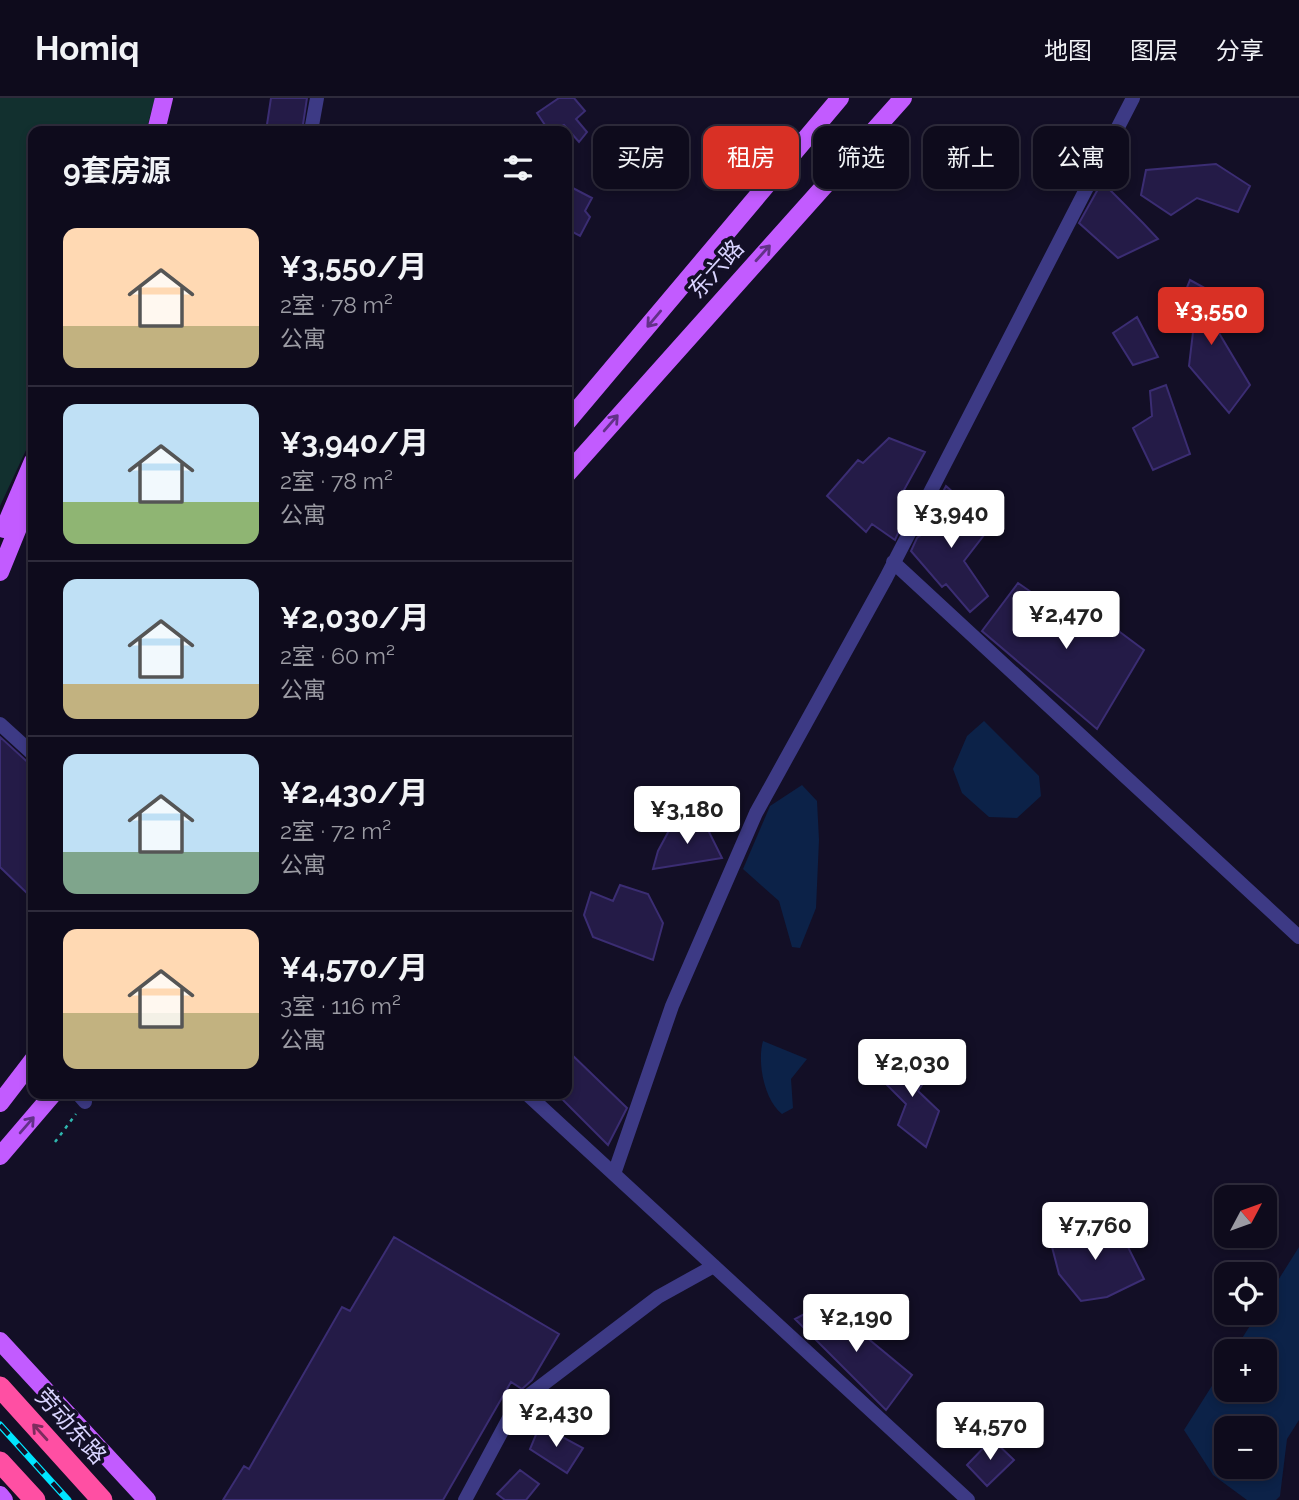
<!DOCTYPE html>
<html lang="zh">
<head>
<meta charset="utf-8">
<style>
  body { margin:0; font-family:Raleway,"Noto Sans SC",sans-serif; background:#171425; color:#f1f3f6; height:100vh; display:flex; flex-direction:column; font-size:26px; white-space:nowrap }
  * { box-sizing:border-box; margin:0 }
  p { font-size:23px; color:#9b9ba3 }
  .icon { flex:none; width:38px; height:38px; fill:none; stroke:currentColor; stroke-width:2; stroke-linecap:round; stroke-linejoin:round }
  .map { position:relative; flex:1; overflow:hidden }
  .sheet { position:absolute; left:28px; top:28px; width:544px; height:973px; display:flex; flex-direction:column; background:#0e0b1c; border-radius:14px; box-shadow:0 4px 10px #0003,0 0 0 2px #2e2b3b }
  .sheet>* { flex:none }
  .banner { position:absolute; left:593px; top:28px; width:600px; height:63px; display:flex; gap:14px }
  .needle { width:46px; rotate:49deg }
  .controls { position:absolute; left:1214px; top:1087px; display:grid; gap:14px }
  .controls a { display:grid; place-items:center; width:63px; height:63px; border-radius:14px; background:#0e0b1c; box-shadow:0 4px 10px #0003,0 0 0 2px #2e2b3b; font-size:35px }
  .price { position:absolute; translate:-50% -60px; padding:0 16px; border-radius:7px; background:#fff; color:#222; font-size:23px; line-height:46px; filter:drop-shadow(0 2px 4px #0008) }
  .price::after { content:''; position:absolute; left:50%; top:42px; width:21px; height:16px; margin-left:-10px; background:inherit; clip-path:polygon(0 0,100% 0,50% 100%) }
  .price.current { background:#d93025; color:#fff }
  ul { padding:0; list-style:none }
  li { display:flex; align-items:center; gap:21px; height:175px; padding:0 35px }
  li+li { border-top:2px solid #2e2b3b }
  li span { display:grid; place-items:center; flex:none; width:196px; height:140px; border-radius:14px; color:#555 }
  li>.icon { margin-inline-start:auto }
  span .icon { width:84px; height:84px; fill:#fffc; stroke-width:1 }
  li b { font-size:30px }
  h2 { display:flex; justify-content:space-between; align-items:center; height:84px; padding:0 35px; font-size:30px }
  .chip { padding:0 24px; border-radius:14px; background:#0e0b1c; box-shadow:0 4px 10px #0003,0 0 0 2px #2e2b3b; font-size:24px; line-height:63px }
  .chip.current { background:#d93025; color:#fff }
  header { display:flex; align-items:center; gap:42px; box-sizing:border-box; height:98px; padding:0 35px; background:#0e0b1c; border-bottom:2px solid #2e2b3b }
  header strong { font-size:33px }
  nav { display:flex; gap:38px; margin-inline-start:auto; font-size:24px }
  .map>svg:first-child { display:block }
</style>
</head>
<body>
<header>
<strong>Homiq</strong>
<nav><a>地图</a><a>图层</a><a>分享</a></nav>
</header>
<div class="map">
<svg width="1299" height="1402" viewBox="0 0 1299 1402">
  <rect width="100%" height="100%" fill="#130f26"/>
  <path fill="#12302f" d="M0,0h155l-9,33h-113v304l-33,71z"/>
  <path fill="#0c2248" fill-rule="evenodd" d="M984,623l55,55 2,20 -24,22 -28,-1 -27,-24 -9,-24 14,-33z
    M802,687l15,16 2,39 -3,68 -16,40 -8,-1 -13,-46 -36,-32 27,-63z
    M763,943l44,18 -16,20 2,29 -11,6c-18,-14 -25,-52 -19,-73z
    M1299,1149v173l-12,19 -7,57 -4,4h-29l-34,-25 -29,-45 43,-68v28h38v-39h-31l24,-38 7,-1v-11zM1227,1330h38v38h-38z"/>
  <path fill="#241b47" stroke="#3b2d73" stroke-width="2" d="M271,0h36l-5,33h-36z
    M559,0h15l11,13 -9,8 11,13 -8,10 -15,-17 -15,6 -12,-18z
    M1216,66l34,22 -12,26 -41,-14 -26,17 -30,-20 5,-25z
    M1102,84l41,41 15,16 -40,19 -39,-35z
    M567,87l25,13 -7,13 5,6 -10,19 -13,-7z
    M1190,182l31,17 -8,26 37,62 -21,28 -40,-47 4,-34 -17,-17z
    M1137,219l21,40 -25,8 -20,-32z
    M1166,287l24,69 -37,16 -20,-42 19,-12 -2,-25z
    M889,340l36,14 -21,38 10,7 -19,43 -23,-16 -6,8 -39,-36 31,-36 5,3z
    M946,388l18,16 -6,6 26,27 -20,26 24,35 -18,16 -24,-28 -4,3 -31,-36 6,-13 13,-10 -4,-5z
    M1018,485l52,36 15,-13 59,44 -47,79 -115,-98z
    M0,639l33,30v132l-33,-32z
    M703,722l19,38 -69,11 5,-18 14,-26z
    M620,787l28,9 15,29 -10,37 -60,-23 -9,-22 7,-23 22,9z
    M567,952l60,58 -19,37 -51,-51h10z
    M888,958l42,17 -12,18 21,20 -13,36 -28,-22 8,-21 -21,-21z
    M1078,1122l45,17 21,42 -37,18 -26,4 -22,-27 -8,-31z
    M394,1139l165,97 -27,46 -10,9 -11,-7 -68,118h-220l21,-34 5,3 93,-162 8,4z
    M825,1205l87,72 -26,35 -91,-91z
    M540,1327l43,23 -16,25 -37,-24z
    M992,1341l22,21 -27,26 -20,-21z
    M520,1372l19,14 -13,16h-21l-8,-6z"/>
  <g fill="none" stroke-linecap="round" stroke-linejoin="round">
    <path stroke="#2fb8b0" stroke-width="2.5" stroke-dasharray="3.5 5" stroke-linecap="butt" d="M55,1044l21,-28"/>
    <path stroke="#3d3a85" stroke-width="14" d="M311,33l6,-33
      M893,464l406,375
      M0,626l33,30
      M78,996l7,8
      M527,996l441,406
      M614,1076l58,-168 84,-193 130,-235 247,-480
      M465,1402l51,-95 142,-108 56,-31"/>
    <path stroke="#c25bff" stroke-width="18" d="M156,33l8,-33
      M567,324l273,-324
      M567,376l336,-376
      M4,431l29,-68
      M0,474l33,-81
      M0,1005l33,-43
      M0,1058l53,-62
      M0,1243l147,159
      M0,1397l4,5"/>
    <path stroke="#ff4fa3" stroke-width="21" d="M0,1289l102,113
      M0,1364l35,38"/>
    <defs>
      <path id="rail" d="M0,1327l68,75"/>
    </defs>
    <use href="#rail" stroke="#00e5ff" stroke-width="7"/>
    <use href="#rail" stroke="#130f26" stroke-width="4.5" stroke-dasharray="13" stroke-linecap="butt"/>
  </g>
  <defs><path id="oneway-shaft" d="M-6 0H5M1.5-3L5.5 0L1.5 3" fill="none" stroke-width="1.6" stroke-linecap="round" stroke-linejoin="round" transform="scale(1.75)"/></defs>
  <g stroke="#623188">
    <use href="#oneway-shaft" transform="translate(763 155) rotate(-48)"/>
    <use href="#oneway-shaft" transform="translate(654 221) rotate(130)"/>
    <use href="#oneway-shaft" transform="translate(611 325) rotate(-49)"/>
    <use href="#oneway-shaft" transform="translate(27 1027) rotate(-49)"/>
  </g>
  <use stroke="#7d2c5e" href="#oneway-shaft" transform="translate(40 1334) rotate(-132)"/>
  <g text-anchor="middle" stroke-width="7" stroke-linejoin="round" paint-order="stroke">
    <g font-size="23" fill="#d9d4ff" stroke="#130f26">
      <text transform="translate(716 171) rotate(-48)" y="8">东六路</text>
      <text transform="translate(71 1328) rotate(48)" y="8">劳动东路</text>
    </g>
  </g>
</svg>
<div class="controls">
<a><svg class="needle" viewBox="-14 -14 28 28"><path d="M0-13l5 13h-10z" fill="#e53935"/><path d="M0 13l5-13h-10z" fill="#9b9ba3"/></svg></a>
<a><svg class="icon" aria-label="locate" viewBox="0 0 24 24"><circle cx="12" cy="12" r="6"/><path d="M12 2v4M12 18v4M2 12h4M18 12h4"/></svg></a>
<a>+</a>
<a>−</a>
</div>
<b class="price current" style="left:1211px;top:249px">¥3,550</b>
<b class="price" style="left:951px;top:452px">¥3,940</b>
<b class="price" style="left:1066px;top:553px">¥2,470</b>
<b class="price" style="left:687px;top:748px">¥3,180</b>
<b class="price" style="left:912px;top:1001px">¥2,030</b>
<b class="price" style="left:1095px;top:1164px">¥7,760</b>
<b class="price" style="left:856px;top:1256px">¥2,190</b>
<b class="price" style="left:556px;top:1351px">¥2,430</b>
<b class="price" style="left:990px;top:1364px">¥4,570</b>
<div class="banner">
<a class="chip">买房</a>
<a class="chip current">租房</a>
<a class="chip">筛选</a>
<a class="chip">新上</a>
<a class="chip">公寓</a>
</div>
<section class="sheet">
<h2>9套房源<svg class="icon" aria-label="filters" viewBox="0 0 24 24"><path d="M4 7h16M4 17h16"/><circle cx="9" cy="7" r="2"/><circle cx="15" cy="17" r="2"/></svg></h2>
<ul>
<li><span style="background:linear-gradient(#ffd9b3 70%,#c2b280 0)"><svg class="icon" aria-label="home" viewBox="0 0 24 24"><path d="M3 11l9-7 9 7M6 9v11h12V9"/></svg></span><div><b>¥3,550/月</b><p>2室 · 78 m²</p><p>公寓</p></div></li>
<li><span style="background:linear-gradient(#bfe0f5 70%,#8fb573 0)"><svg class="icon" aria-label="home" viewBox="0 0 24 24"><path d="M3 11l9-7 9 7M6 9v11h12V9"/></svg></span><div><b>¥3,940/月</b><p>2室 · 78 m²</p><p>公寓</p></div></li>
<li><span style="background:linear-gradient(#bfe0f5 75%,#c2b280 0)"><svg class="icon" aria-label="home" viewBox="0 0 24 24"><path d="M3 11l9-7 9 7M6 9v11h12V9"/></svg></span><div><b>¥2,030/月</b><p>2室 · 60 m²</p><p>公寓</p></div></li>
<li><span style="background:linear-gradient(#bfe0f5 70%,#7fa58c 0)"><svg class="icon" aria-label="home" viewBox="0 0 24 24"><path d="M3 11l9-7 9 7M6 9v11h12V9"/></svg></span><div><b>¥2,430/月</b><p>2室 · 72 m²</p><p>公寓</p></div></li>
<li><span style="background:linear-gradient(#ffd9b3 60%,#c2b280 0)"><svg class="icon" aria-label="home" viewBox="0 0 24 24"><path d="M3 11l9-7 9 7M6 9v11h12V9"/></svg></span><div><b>¥4,570/月</b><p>3室 · 116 m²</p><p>公寓</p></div></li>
</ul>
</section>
</div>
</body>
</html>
